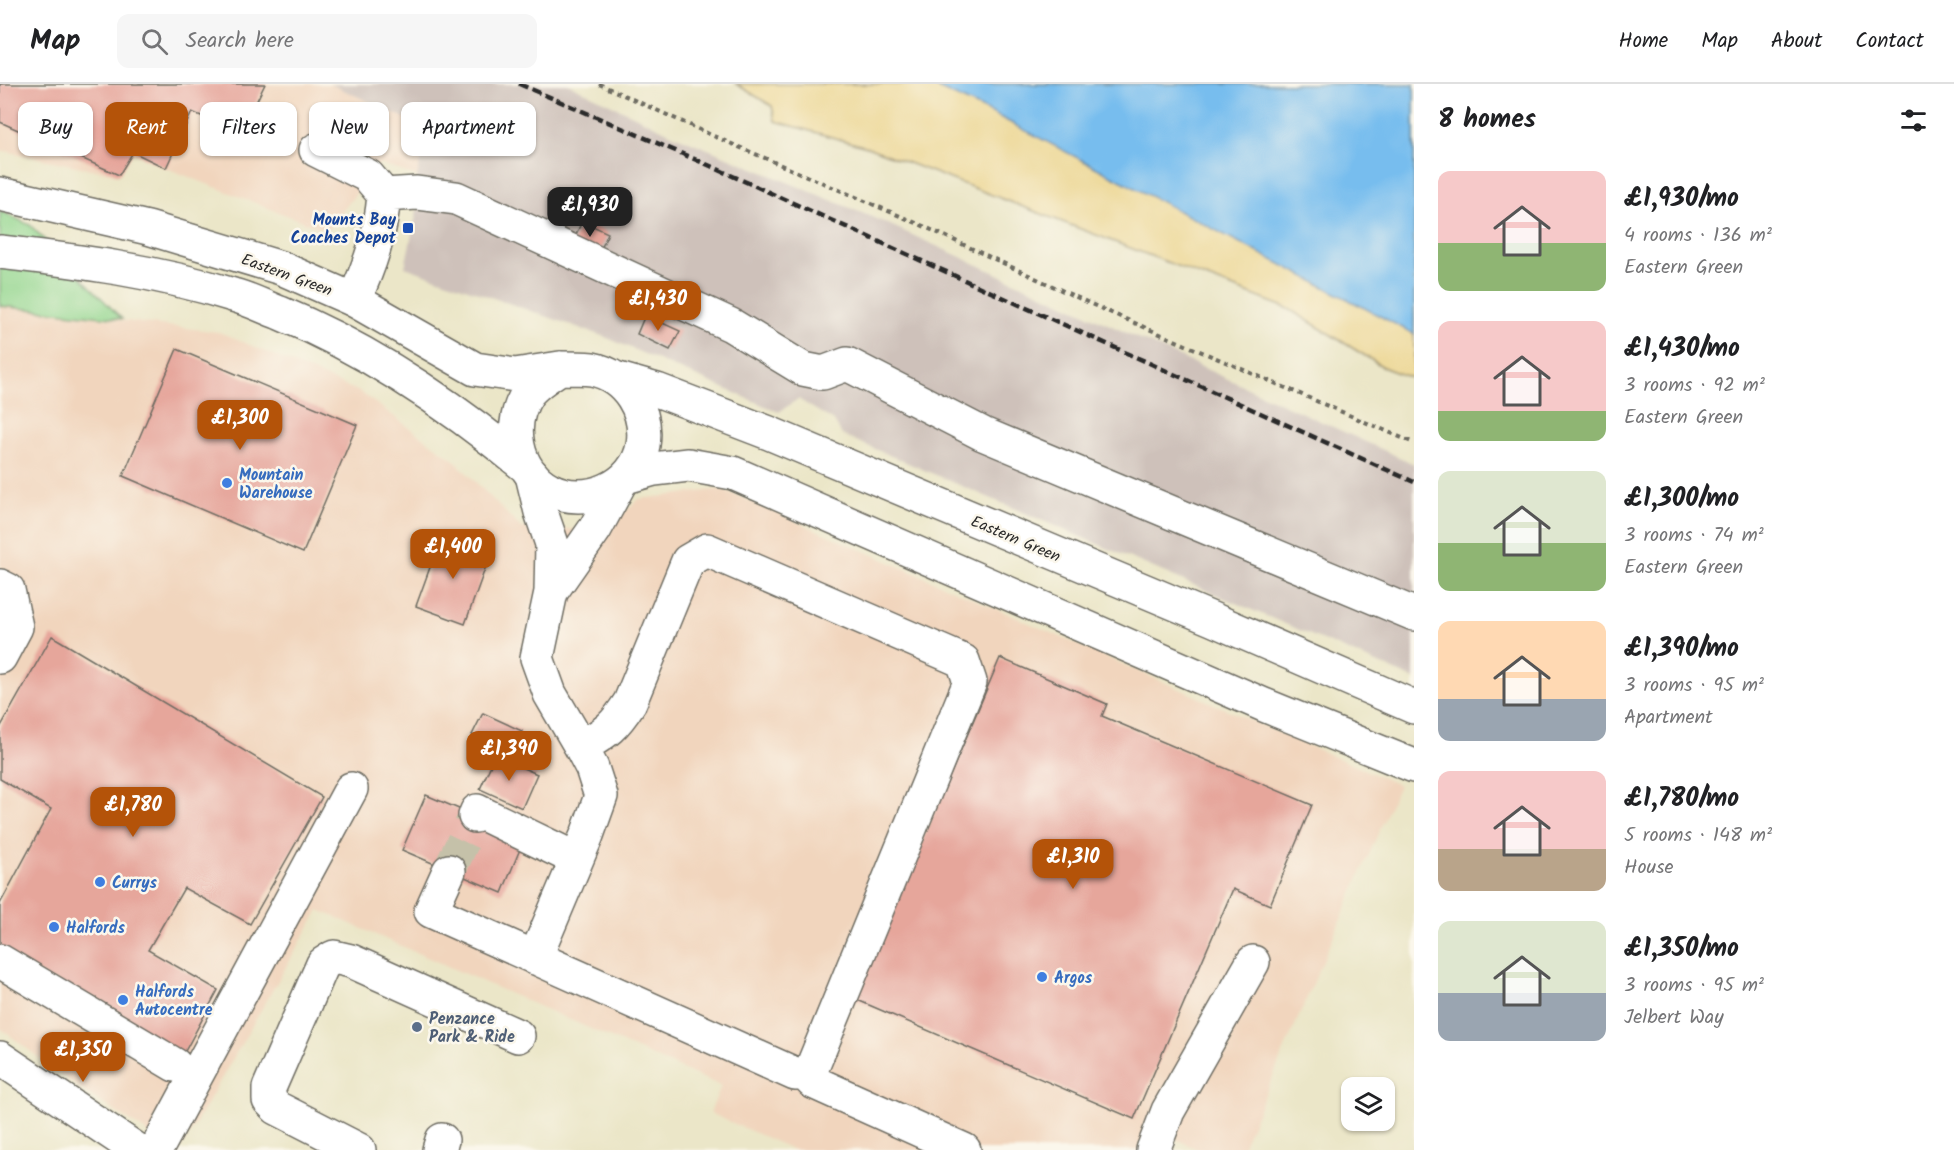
<!DOCTYPE html>
<html lang="en">
<head>
<meta charset="utf-8">
<style>
  body { margin:0; font-family:Kalam,sans-serif; background:#f6f6f6; color:#202124; height:100vh; display:flex; flex-direction:column; font-size:22px; white-space:nowrap }
  * { box-sizing:border-box; margin:0 }
  p { font-size:20px; color:#757577 }
  .icon { flex:none; width:33px; height:33px; fill:none; stroke:currentColor; stroke-width:2; stroke-linecap:round; stroke-linejoin:round }
  .map { position:relative; flex:1; overflow:hidden }
  .sheet { display:flex; flex-direction:column; background:#fff; width:540px }
  .sheet>* { flex:none }
  .top-card { position:absolute; left:18px; top:18px; width:570px; height:54px; display:flex; gap:12px }
  .buttons { position:absolute; left:1341px; top:993px; display:grid; gap:12px }
  .buttons a { display:grid; place-items:center; width:54px; height:54px; border-radius:12px; background:#fff; box-shadow:0 2px 4px #0004; font-size:30px }
  .price { position:absolute; translate:-50% -51px; padding:0 14px; border-radius:12px; background:#b45309; color:#fff; font-size:20px; line-height:39px; filter:drop-shadow(0 2px 3px #0008) }
  .price::after { content:''; position:absolute; left:50%; top:36px; width:18px; height:14px; margin-left:-9px; background:inherit; clip-path:polygon(0 0,100% 0,50% 100%) }
  .price.on { background:#222; color:#fff }
  ul { padding:0; list-style:none }
  li { display:flex; align-items:center; gap:18px; height:150px; padding:0 24px }
  li span { display:grid; place-items:center; flex:none; width:168px; height:120px; border-radius:12px; color:#555 }
  li>.icon { margin-inline-start:auto }
  span .icon { width:72px; height:72px; fill:#fffc; stroke-width:1 }
  li b { font-size:26px }
  h2 { display:flex; justify-content:space-between; align-items:center; height:72px; padding:0 24px; font-size:26px }
  .tag { padding:0 21px; border-radius:12px; background:#fff; box-shadow:0 2px 4px #0004; font-size:21px; line-height:54px }
  .tag.on { background:#b45309; color:#fff }
  header { display:flex; align-items:center; gap:36px; box-sizing:border-box; height:84px; padding:0 30px; background:#fff; border-bottom:2px solid #e0e0e0 }
  header strong { font-size:28px }
  nav { display:flex; gap:33px; margin-inline-start:auto; font-size:21px }
  .search { width:420px; height:54px; background:#f6f6f6; display:flex; align-items:center; gap:15px; box-sizing:border-box; padding:0 21px; border-radius:12px; color:#757577; font-size:22px }
  main { display:flex; flex:1; min-height:0 }
  .map>svg:first-child { display:block }
</style>
</head>
<body>
<header>
<strong>Map</strong>
<div class="search"><svg class="icon" aria-label="search" viewBox="0 0 24 24"><circle cx="10" cy="10" r="6"/><path d="M15 15l6 6"/></svg>Search here</div>
<nav><a>Home</a><a>Map</a><a>About</a><a>Contact</a></nav>
</header>
<main>
<div class="map">
<svg width="1414" height="1066" viewBox="0 0 1414 1066">
  <rect width="100%" height="100%" fill="#fbf7ec"/>
  <filter id="ink" filterUnits="userSpaceOnUse"><feTurbulence type="fractalNoise" baseFrequency=".0167" numOctaves="2"/><feDisplacementMap in="SourceGraphic" scale="12" xChannelSelector="R" yChannelSelector="G"/><feConvolveMatrix kernelMatrix="1 2 1 2 8 2 1 2 1" color-interpolation-filters="sRGB"/></filter>
  <filter id="wash" filterUnits="userSpaceOnUse"><feTurbulence type="fractalNoise" baseFrequency=".008" numOctaves="4" result="noise"/><feDisplacementMap in="SourceGraphic" scale="24" xChannelSelector="R" yChannelSelector="G"/><feGaussianBlur stdDeviation="1.35" result="paint"/><feColorMatrix in="noise" values="0 0 0 0 0 0 0 0 0 0 0 0 0 0 0 0 0 1.4 0 .05"/><feComposite in="paint" operator="in"/></filter>
  <g filter="url(#wash)">
    <rect width="100%" height="100%" fill="#ebe6c8"/>
    <path fill="#f1d5bd" d="M0,0h330l99,44 -12,48 -38,-12 -52,67 -161,-63 -33,-16 -14,23 -119,-25z
      M0,222l219,26 141,60 94,68 67,68 83,2 35,-31 83,-10 677,296 -158,365h-42l-25,-12 -11,12h-369l-84,-37 11,-27 -402,-176 -139,240h-6l-95,-62 -79,-60z"/>
    <path fill="#cec1ba" d="M330,0h238l106,51 212,88 528,241v215l-572,-244 -8,-14 -36,-22 -19,13 -174,-75 -200,-70 12,-57v-34l12,-47z"/>
    <path fill="#93d68e" stroke="#5f805c" stroke-width="1.5" d="M0,127l30,14 92,94 -122,-13z"/>
    <path fill="#eeda9e" stroke="#8c8264" stroke-width="1.5" d="M736,0h678v295l-29,-11 -96,-59 -422,-162 -92,-26 -3,-15z"/>
    <path fill="#77bdee" stroke="#51748c" stroke-width="1.5" d="M929,0h485v250l-426,-223z"/>
    <g id="blocks">
      <path fill="#e6a69b" d="M0,0h265l-24,49 -49,-21 -26,56 -33,-16 -14,23 -119,-53z
        M582,137l26,12 -10,23 -26,-12z
        M645,231l35,16 -10,19 -33,-16z
        M177,265l180,76 -54,128 -180,-77z
        M441,453l49,18 -25,69 -49,-18z
        M52,552l270,161 -72,127 -66,-36 -36,62 70,40 -35,65 -183,-104v-47l51,-95 -51,-30v-51z
        M1000,574l107,46 -5,12 210,89 -42,100 -37,-16 -99,230 -279,-120z
        M483,629l39,18 -11,23 -39,-19z
        M495,672l42,18 -15,34 -42,-19z
        M426,711l99,42 -23,56 -100,-43z"/>
    </g>
  </g>
  <g filter="url(#ink)">
    <use href="#blocks" fill-opacity="0" stroke="#6e6c62" stroke-width="1.5"/>
    <g fill="none" stroke-linecap="round" stroke-linejoin="round">
      <path stroke="#c5c1a9" stroke-width="33" stroke-dasharray="33 16" stroke-linecap="butt" d="M449,787l26,-55"/>
      <defs>
        <path id="minor" d="M316,66l52,26 16,19c-3,38 -14,70 -30,105
          M384,111l33,-2 39,5 275,127 72,44 20,4 24,-9 136,70 431,180
          M532,391l9,37 11,32 -1,48 -14,66 13,36 31,53 11,21 9,28 -14,39 -52,123
          M0,502l8,4 8,37 -16,30
          M551,508l44,-63 25,-46
          M581,663c25,-14 34,-21 49,-45l58,-141 19,-11 256,111 7,21 -158,386 -7,6
          M475,732l2,-5 99,48
          M449,787l-18,40 364,163h10l8,8 151,68
          M0,877l175,104
          M0,974l137,92
          M156,1066l195,-361
          M359,1066l-82,-42 -8,-8v-12l54,-124 11,-7 17,4 167,75
          M439,1066l3,-10
          M1153,1066l15,-39 85,-149"/>
        <path id="highway" d="M0,110l148,34 133,40 73,32 121,69 40,6 45,-7
          M0,168c79,9 157,19 233,43 16,4 31,12 47,18 90,37 171,92 246,154
          M560,284c11,0 22,0 32,1 36,7 56,43 51,76 -7,42 -58,63 -94,44 -34,-19 -42,-65 -21,-96 8,-10 21,-18 32,-25z
          M615,294l42,12 112,43 443,186 202,88
          M626,393l28,-8 34,-4 45,8 531,232 150,61"/>
      </defs>
      <use href="#minor" stroke="#6e6c62" stroke-width="36"/>
      <use href="#highway" stroke="#6e6c62" stroke-width="36"/>
      <path stroke="#6e6c62" stroke-width="4" stroke-dasharray="4.5 4.5" stroke-linecap="butt" d="M599,0l119,54 203,87 181,84 312,134"/>
      <use href="#minor" stroke="#fff" stroke-width="33"/>
      <use href="#highway" stroke="#fff" stroke-width="33"/>
      <path stroke="#2b2b2b" stroke-width="4.5" stroke-dasharray="9 4.5" stroke-linecap="butt" d="M519,0l187,80 708,318"/>
    </g>
  </g>
  <rect fill="#1a4fb4" stroke="#fbf7ec" stroke-width="2" x="402" y="138" width="12" height="12" rx="3"/>
  <g fill="#3f7fe0" stroke="#fbf7ec" stroke-width="2">
    <circle cx="227" cy="399" r="6"/>
    <circle cx="100" cy="798" r="6"/>
    <circle cx="54" cy="843" r="6"/>
    <circle cx="1042" cy="893" r="6"/>
    <circle cx="123" cy="916" r="6"/>
  </g>
  <circle fill="#5c6f8a" stroke="#fbf7ec" stroke-width="2" cx="417" cy="943" r="6"/>
  <g text-anchor="middle" stroke-width="5" stroke-linejoin="round" paint-order="stroke">
    <g font-size="16" font-weight="bold" fill="#164399" stroke="#fbf7ec" text-anchor="end">
      <text x="396" y="141">Mounts Bay<tspan x="396" dy="18">Coaches Depot</tspan></text>
    </g>
    <g font-size="16" fill="#2b2b2b" stroke="#fbf7ec">
      <text transform="translate(287 190) rotate(20)" y="6">Eastern Green</text>
      <text transform="translate(1016 454) rotate(23)" y="6">Eastern Green</text>
    </g>
    <g font-size="16" font-weight="bold" fill="#366cbe" stroke="#fbf7ec" text-anchor="start">
      <text x="239" y="396">Mountain<tspan x="239" dy="18">Warehouse</tspan></text>
      <text x="112" y="804">Currys</text>
      <text x="66" y="849">Halfords</text>
      <text x="1054" y="899">Argos</text>
      <text x="135" y="913">Halfords<tspan x="135" dy="18">Autocentre</tspan></text>
    </g>
    <g font-size="16" font-weight="bold" fill="#4e5e75" stroke="#fbf7ec" text-anchor="start">
      <text x="429" y="940">Penzance<tspan x="429" dy="18">Park &amp; Ride</tspan></text>
    </g>
  </g>
</svg>
<div class="buttons">
<a><svg class="icon" aria-label="layers" viewBox="0 0 24 24"><path d="M12 4l9 5-9 5-9-5zM3 14l9 5 9-5"/></svg></a>
</div>
<b class="price on" style="left:590px;top:154px">£1,930</b>
<b class="price" style="left:658px;top:248px">£1,430</b>
<b class="price" style="left:240px;top:367px">£1,300</b>
<b class="price" style="left:453px;top:496px">£1,400</b>
<b class="price" style="left:509px;top:698px">£1,390</b>
<b class="price" style="left:133px;top:754px">£1,780</b>
<b class="price" style="left:1073px;top:806px">£1,310</b>
<b class="price" style="left:83px;top:999px">£1,350</b>
<div class="top-card">
<a class="tag">Buy</a>
<a class="tag on">Rent</a>
<a class="tag">Filters</a>
<a class="tag">New</a>
<a class="tag">Apartment</a>
</div>
</div>
<section class="sheet">
<h2>8 homes<svg class="icon" aria-label="filters" viewBox="0 0 24 24"><path d="M4 7h16M4 17h16"/><circle cx="9" cy="7" r="2"/><circle cx="15" cy="17" r="2"/></svg></h2>
<ul>
<li><span style="background:linear-gradient(#f6c9c9 60%,#8fb573 0)"><svg class="icon" aria-label="home" viewBox="0 0 24 24"><path d="M3 11l9-7 9 7M6 9v11h12V9"/></svg></span><div><b>£1,930/mo</b><p>4 rooms · 136 m²</p><p>Eastern Green</p></div></li>
<li><span style="background:linear-gradient(#f6c9c9 75%,#8fb573 0)"><svg class="icon" aria-label="home" viewBox="0 0 24 24"><path d="M3 11l9-7 9 7M6 9v11h12V9"/></svg></span><div><b>£1,430/mo</b><p>3 rooms · 92 m²</p><p>Eastern Green</p></div></li>
<li><span style="background:linear-gradient(#dfe7d0 60%,#8fb573 0)"><svg class="icon" aria-label="home" viewBox="0 0 24 24"><path d="M3 11l9-7 9 7M6 9v11h12V9"/></svg></span><div><b>£1,300/mo</b><p>3 rooms · 74 m²</p><p>Eastern Green</p></div></li>
<li><span style="background:linear-gradient(#ffd9b3 65%,#9aa5b1 0)"><svg class="icon" aria-label="home" viewBox="0 0 24 24"><path d="M3 11l9-7 9 7M6 9v11h12V9"/></svg></span><div><b>£1,390/mo</b><p>3 rooms · 95 m²</p><p>Apartment</p></div></li>
<li><span style="background:linear-gradient(#f6c9c9 65%,#b9a48a 0)"><svg class="icon" aria-label="home" viewBox="0 0 24 24"><path d="M3 11l9-7 9 7M6 9v11h12V9"/></svg></span><div><b>£1,780/mo</b><p>5 rooms · 148 m²</p><p>House</p></div></li>
<li><span style="background:linear-gradient(#dfe7d0 60%,#9aa5b1 0)"><svg class="icon" aria-label="home" viewBox="0 0 24 24"><path d="M3 11l9-7 9 7M6 9v11h12V9"/></svg></span><div><b>£1,350/mo</b><p>3 rooms · 95 m²</p><p>Jelbert Way</p></div></li>
</ul>
</section>
</main>
</body>
</html>
